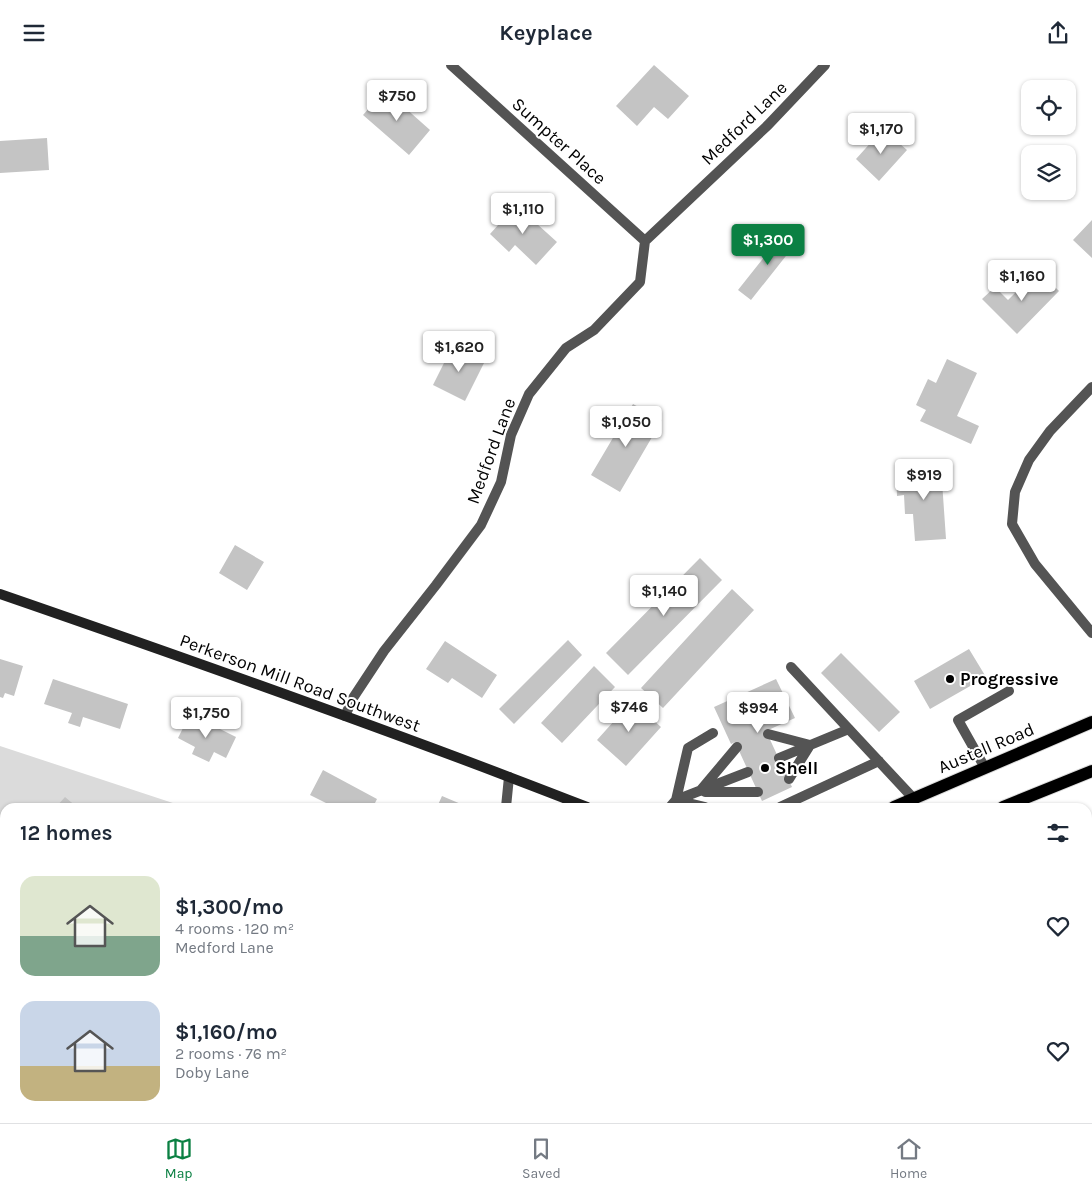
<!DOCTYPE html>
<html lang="en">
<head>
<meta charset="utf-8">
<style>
  body { margin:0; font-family:Karla,sans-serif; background:#f6f6f7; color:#1f2937; height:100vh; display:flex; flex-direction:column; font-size:19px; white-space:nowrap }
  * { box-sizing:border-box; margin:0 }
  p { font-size:16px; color:#747a83 }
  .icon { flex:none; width:28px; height:28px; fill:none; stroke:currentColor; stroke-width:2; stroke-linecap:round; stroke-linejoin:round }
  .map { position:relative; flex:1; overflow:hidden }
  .sheet { position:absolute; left:0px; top:738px; width:1092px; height:321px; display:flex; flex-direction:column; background:#fff; border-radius:15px 15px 0 0; box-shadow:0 1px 4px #0004 }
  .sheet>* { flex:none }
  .buttons { position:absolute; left:1021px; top:15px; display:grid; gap:10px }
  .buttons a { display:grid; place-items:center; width:55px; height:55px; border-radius:10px; background:#fff; box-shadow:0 1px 4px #0004; font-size:25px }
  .price { position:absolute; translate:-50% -42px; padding:0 11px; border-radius:5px; background:#fff; color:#222; font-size:16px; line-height:32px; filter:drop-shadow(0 1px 2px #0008) }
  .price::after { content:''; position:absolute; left:50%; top:30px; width:15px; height:11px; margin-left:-8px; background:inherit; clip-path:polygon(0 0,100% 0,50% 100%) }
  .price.selected { background:#0b8043; color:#fff }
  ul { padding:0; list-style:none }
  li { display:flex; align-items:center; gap:15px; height:125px; padding:0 20px }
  li span { display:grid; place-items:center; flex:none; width:140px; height:100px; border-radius:15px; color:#555 }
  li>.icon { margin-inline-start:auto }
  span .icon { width:60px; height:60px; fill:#fffc; stroke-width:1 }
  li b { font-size:21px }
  h2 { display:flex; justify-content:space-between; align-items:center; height:60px; padding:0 20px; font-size:21px }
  header { display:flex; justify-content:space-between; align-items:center; height:65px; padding:0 20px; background:#fff; font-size:22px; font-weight:700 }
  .menu { display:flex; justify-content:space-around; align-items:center; height:70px; border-top:1px solid #e0e1e3; background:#fff; font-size:14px; color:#747a83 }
  .menu a { display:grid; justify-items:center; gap:2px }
  .menu .selected { color:#0b8043 }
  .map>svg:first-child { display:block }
</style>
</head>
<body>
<header><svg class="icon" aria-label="menu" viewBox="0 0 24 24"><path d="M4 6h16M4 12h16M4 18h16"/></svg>Keyplace<svg class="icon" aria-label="share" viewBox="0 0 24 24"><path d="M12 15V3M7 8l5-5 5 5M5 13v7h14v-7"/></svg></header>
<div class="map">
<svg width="1092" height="1058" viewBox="0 0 1092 1058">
  <rect width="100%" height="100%" fill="#fff"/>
  <path fill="#dbdbdb" d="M0,681l185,61h-180v204l-5,1z"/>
  <path fill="#c4c4c4" d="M654,0l35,31 -21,23 -14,-12 -17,19 -21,-20z
    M385,25l45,40 -21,25 -46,-40z
    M883,64l24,21 -28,31 -23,-22z
    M47,73l2,32 -49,3v-32z
    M516,140l41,37 -21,23 -21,-20 -6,7 -19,-18z
    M1092,155v38l-19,-18z
    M784,167l13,10 -46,58 -13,-10z
    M1038,205l21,21 -42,43 -35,-35 13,-12 13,13z
    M453,280l32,16 -20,40 -32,-16z
    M947,294l30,14 -20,43 22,10 -8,18 -51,-23 6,-11 -10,-5 12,-26 8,4z
    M633,339l29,16 -42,72 -29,-17z
    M941,402l5,72 -31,2 -2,-27h-8l-1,-19 -7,1 -1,-26z
    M235,480l29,17 -17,28 -28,-17z
    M700,493l22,22 -94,95 -22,-22z
    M732,524l22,21 -91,98 -22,-20z
    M568,575l14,15 -68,69 -15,-15z
    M445,576l52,34 -15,23 -30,-20 -4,5 -22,-14z
    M969,584l17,28 -56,32 -16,-28z
    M841,588l59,59 -21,20 -58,-59z
    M0,594l23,7 -9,30 -9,-3 -2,5 -3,-1z
    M594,601l21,21 -53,56 -21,-20z
    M53,614l75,25 -8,25 -37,-12 -3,10 -12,-4 4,-10 -28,-9z
    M776,614l19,39 -29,13 26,56 -30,14 -27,-59 -4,2 -17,-37z
    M632,636l29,26 -35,39 -29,-26z
    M190,649l46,23 -10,21 -12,-6 -5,10 -17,-8 3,-7 -17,-9z
    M323,705l54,29 -4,8h-39l-24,-12z
    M442,731l26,11h-31z
    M65,732l12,10h-21z
    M540,1054h28l-9,4h-17z
    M900,1054h43l-4,4h-35z"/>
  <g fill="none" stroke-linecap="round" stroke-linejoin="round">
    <defs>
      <path id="primary" d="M894,742l198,-85
        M1003,742l89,-36
        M140,1058l11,-4
        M245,1058l10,-4"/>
    </defs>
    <use href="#primary" stroke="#dbdbdb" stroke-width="14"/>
    <path stroke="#545454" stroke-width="10" d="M791,602l123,132
      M768,669l42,11 -21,34
      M779,693l70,-29
      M985,703l-27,-48 51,-29
      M700,726l37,-44
      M705,727h53
      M506,742l3,-30
      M670,742l6,-7 72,-28
      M705,742l-29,-7 12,-52 25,-15
      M780,742l99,-46
      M1088,807l4,-3
      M1088,865l4,-3
      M1088,981l4,-3"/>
    <path stroke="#545454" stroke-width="10" d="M451,0l194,176
      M1092,322l-42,44 -21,29 -14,32 -3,32 23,40 57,69
      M345,651l8,-18 31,-47 52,-66 45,-60 20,-43 10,-47 18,-41 37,-46 28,-18 46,-48 5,-41 123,-116 57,-60
      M1032,1054l5,4"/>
    <path stroke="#212121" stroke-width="10" d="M0,529c197,68 393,137 587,213"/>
    <use href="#primary" stroke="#000" stroke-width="12"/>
  </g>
  <g fill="#000" stroke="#fff" stroke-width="2">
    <circle cx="950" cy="614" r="5"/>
    <circle cx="765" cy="703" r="5"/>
  </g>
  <g text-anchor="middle" stroke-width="4" stroke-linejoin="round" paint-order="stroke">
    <g font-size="18" fill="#000" stroke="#fff">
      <text transform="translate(744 58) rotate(-44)" y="6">Medford Lane</text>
      <text transform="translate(559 76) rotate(42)" y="6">Sumpter Place</text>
      <text transform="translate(491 386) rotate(-70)" y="6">Medford Lane</text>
      <text transform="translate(300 618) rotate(20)" y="6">Perkerson Mill Road Southwest</text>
      <text transform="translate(986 683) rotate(-23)" y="6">Austell Road</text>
    </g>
    <g font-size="18" font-weight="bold" fill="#000" stroke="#fff" text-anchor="start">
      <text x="960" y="620">Progressive</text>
      <text x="775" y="709">Shell</text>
    </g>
  </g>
</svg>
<div class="buttons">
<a><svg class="icon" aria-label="locate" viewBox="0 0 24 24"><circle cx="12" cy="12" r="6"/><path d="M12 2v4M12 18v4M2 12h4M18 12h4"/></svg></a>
<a><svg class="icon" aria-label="layers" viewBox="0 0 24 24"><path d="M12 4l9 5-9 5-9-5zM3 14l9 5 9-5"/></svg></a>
</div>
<b class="price" style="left:397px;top:57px">$750</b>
<b class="price" style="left:881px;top:90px">$1,170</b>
<b class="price" style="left:523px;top:170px">$1,110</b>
<b class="price selected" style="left:768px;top:201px">$1,300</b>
<b class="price" style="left:1022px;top:237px">$1,160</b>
<b class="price" style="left:459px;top:308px">$1,620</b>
<b class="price" style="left:626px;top:383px">$1,050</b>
<b class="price" style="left:924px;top:436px">$919</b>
<b class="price" style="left:664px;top:552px">$1,140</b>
<b class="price" style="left:629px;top:668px">$746</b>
<b class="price" style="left:758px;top:669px">$994</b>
<b class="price" style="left:206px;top:674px">$1,750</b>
<section class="sheet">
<h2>12 homes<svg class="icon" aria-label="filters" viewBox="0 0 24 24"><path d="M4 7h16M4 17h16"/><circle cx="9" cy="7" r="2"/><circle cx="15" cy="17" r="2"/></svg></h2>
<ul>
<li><span style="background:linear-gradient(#dfe7d0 60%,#7fa58c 0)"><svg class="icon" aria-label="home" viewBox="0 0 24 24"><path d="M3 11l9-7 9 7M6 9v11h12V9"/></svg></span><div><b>$1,300/mo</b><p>4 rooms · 120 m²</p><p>Medford Lane</p></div><svg class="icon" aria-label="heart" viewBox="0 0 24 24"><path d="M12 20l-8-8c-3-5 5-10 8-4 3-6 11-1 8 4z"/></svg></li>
<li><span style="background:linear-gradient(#c9d6e8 65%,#c2b280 0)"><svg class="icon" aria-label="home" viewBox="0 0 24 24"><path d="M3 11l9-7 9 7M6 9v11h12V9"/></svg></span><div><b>$1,160/mo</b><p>2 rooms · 76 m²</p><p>Doby Lane</p></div><svg class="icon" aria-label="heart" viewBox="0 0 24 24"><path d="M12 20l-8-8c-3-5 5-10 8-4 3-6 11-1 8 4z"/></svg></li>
</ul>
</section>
</div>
<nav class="menu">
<a class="selected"><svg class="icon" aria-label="map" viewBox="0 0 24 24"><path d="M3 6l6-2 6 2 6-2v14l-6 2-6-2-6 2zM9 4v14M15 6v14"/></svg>Map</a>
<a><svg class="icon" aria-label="saved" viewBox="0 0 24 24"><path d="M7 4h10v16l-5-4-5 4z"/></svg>Saved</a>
<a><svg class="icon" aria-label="home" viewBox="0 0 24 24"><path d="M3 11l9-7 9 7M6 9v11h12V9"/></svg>Home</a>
</nav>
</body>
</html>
